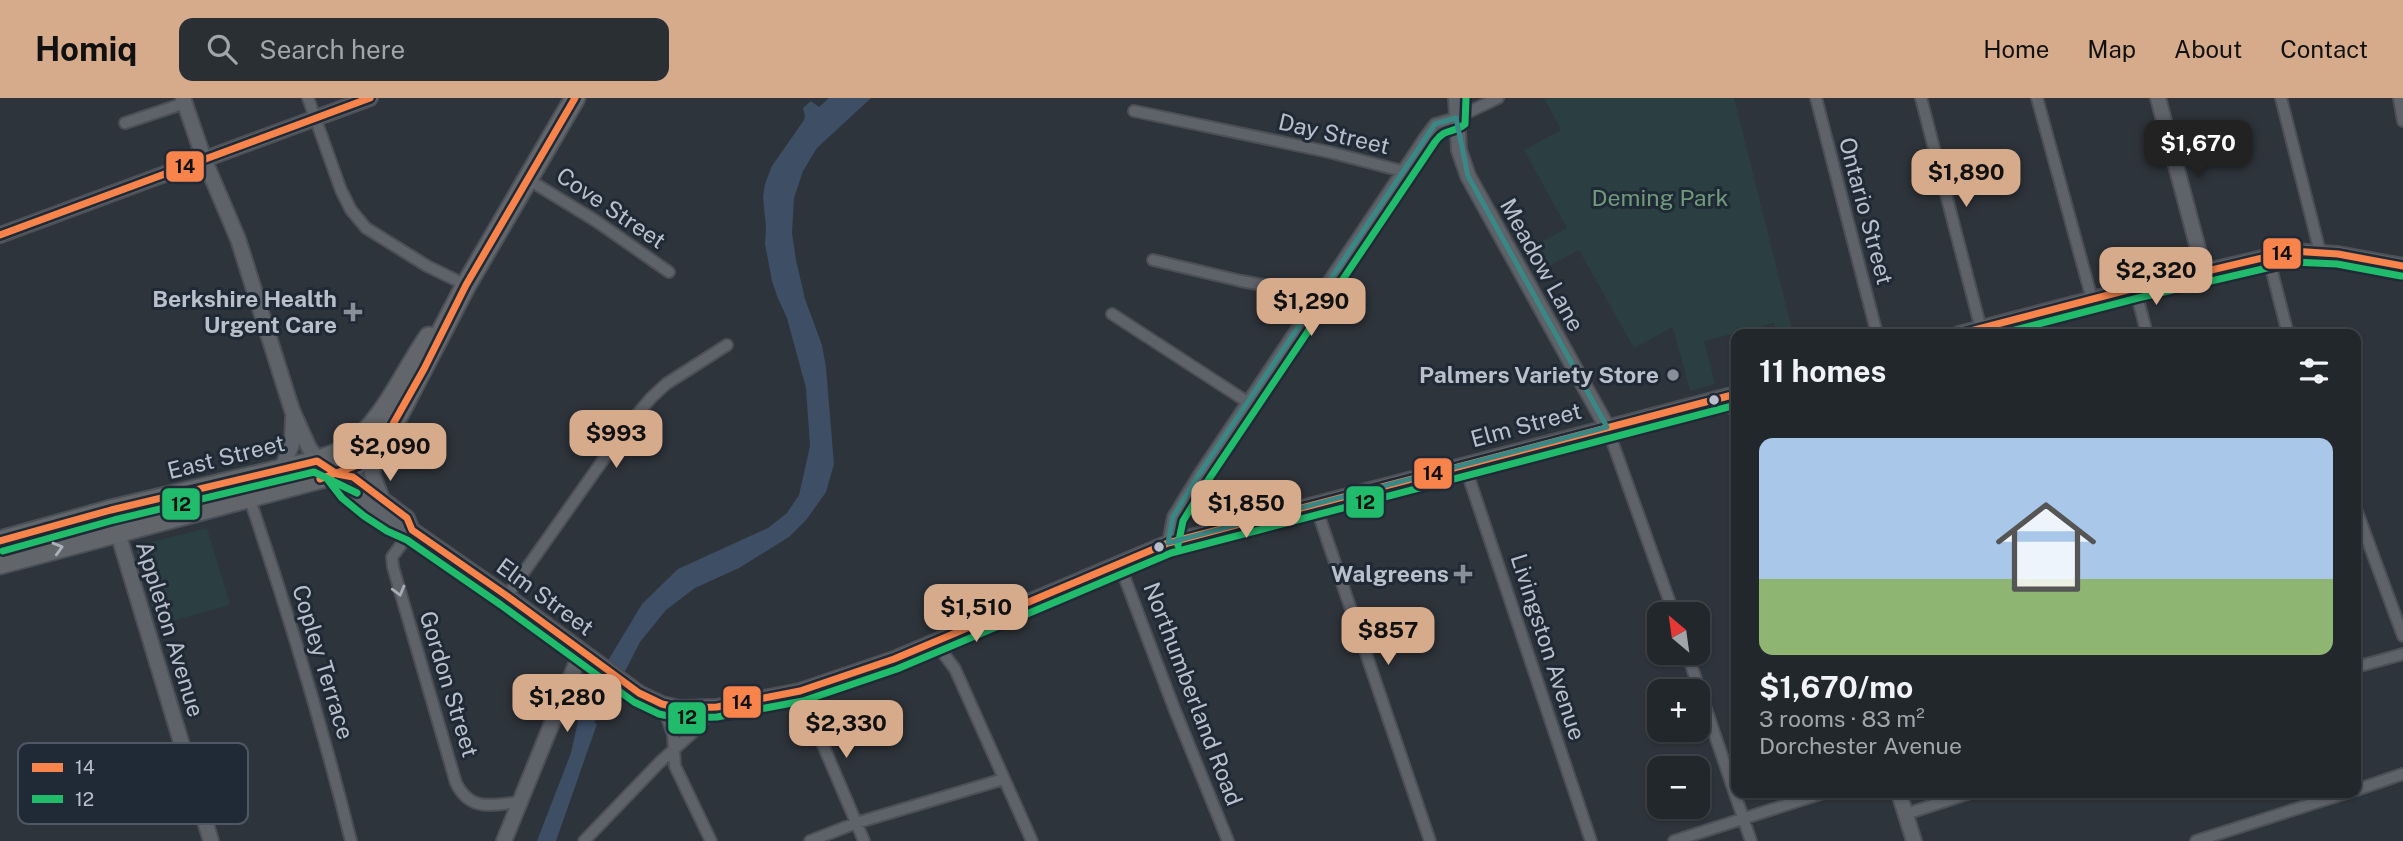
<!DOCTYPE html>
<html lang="en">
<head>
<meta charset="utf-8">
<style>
  body { margin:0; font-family:"Public Sans",sans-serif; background:#2a2f34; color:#f1f3f6; height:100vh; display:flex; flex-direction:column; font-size:26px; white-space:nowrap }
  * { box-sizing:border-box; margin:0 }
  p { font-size:23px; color:#a2a5a9 }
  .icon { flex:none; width:38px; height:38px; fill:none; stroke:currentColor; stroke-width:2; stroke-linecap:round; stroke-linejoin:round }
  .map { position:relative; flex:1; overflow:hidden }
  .details { position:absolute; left:1731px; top:231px; width:630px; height:469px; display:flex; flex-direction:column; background:#22272c; border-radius:14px; box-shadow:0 2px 5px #0004,0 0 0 2px #3f4448 }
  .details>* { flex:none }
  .needle { width:46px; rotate:331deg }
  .fabs { position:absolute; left:1647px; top:504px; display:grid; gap:14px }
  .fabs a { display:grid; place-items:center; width:63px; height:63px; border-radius:14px; background:#22272c; box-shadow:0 2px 5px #0004,0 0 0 2px #3f4448; font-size:35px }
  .price { position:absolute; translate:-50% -60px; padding:0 16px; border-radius:14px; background:#d6ab8b; color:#111; font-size:23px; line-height:46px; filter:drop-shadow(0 2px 4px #0008) }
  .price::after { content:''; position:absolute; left:50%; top:42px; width:21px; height:16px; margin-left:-10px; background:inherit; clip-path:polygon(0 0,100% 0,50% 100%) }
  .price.on { background:#222; color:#fff }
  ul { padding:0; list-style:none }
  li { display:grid; align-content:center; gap:14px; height:371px; padding:0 28px }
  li+li { border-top:2px solid #3f4448 }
  li span { display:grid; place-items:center; height:217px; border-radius:14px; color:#555 }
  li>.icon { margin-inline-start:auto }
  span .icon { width:126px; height:126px; fill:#fffc; stroke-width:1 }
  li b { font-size:30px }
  h2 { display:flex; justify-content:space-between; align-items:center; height:84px; padding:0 28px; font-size:30px }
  header { display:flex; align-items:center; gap:42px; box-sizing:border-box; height:98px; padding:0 35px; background:#d6ab8b; color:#111 }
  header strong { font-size:33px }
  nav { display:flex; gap:38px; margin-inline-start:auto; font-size:24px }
  .search { width:490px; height:63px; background:#2a2f34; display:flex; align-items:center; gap:18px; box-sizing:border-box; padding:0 24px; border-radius:14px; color:#a2a5a9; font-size:26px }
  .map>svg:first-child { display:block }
</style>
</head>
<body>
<header>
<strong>Homiq</strong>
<div class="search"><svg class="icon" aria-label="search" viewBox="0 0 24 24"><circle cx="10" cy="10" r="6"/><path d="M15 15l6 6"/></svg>Search here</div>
<nav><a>Home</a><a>Map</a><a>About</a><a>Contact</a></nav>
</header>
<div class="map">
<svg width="2403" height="743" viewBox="0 0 2403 743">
  <rect width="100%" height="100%" fill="#2e343b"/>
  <path fill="#2b3e41" d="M1544,0h190l59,236h-16l-3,-11 -70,18 11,43 -25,7 -17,-64 -39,21 -55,-98 -41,22 -12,-22 41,-22 -43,-78 37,-20z
    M207,430l23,77 -73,20 -22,-79z"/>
  <path fill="#3d4e65" d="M829,0h42l-54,50 -14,23 -9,27 -2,35 4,27 9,39 17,46 4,23 8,96 -8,28 -19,27 -18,18 -50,31 -44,20 -29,22 -26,32 -24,47 -22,34 3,1 -41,117h-19l34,-88 9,-41 11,-23 51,-85 36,-35 90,-41 19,-15 12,-18 11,-49 -4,-58 -19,-70 -10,-22 -5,-15 -7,-37 1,-17 -3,-30 2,-13 7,-18 32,-46 1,-4 -2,-8 8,-7 8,6z"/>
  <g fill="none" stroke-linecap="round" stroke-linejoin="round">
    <defs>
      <path id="minor" d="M308,0l33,92 10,20 15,18 61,38 39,19
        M1816,0l61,236
        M1921,0l60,231
        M2037,0l55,201
        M2281,0l39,154
        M2399,0l4,23
        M1134,13l195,41 73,19
        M125,25l60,-20
        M529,82l67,41 73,51
        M2268,158l20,78
        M1153,162l88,21 56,10 20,8
        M2135,190l12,46
        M1112,216l137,89
        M1607,329l67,187
        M1465,368l126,375
        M249,399c39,114 73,228 102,344
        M1315,406l115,337
        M2356,411l47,127
        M412,432l-20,27 1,10 63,216c14,29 36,22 64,19
        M1168,445l5,-26 25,-41 228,-340 9,-12 21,-6 42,-20
        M1119,465l55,145 54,133
        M507,498l118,-167 26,-31 15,-14 61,-39
        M935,544l20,27 77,172
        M1687,555l64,188
        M2356,569l47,-13
        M800,593l64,150
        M662,606l11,30 2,32 36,75
        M2356,692l47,-16
        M1906,716l64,-21
        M584,743l76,-79 40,-36 10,-18
        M810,743l46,-18 148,-44
        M1674,743l149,-48
        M2196,743l150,-48"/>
      <path id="tertiary" d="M183,0l21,61 34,80 54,171 17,38 15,20 13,6 16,3 54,41 5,12
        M1456,0l3,52 9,26 139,251
        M2158,0l46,173
        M0,137l370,-137
        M1959,236l176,-46 157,-37 46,3 65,12
        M1716,301l20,9
        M378,351l-6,24 9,23
        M282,370l10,-24 1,-26
        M337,376c11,20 52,51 75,56l95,66 132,97 23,11 17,4 38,-1 83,-16 94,-32 274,-116 568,-149
        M111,412l100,331
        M1899,695l15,48
        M504,743l77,-189"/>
      <path id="trunk" d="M0,443l111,-31 206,-49c10,-4 21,-7 30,-13 38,-26 56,-74 82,-111
        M0,466l337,-90c25,-9 40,-22 54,-45l75,-144 109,-187"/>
    </defs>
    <use href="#minor" stroke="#4c5056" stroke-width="14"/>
    <use href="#tertiary" stroke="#4c5056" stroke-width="18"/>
    <use href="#trunk" stroke="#4a5057" stroke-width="23"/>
    <use href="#minor" stroke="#5e6269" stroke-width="10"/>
    <use href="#tertiary" stroke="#5e6269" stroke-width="14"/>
    <use href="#trunk" stroke="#62666a" stroke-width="19"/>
    <defs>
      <path id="bus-1" d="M0,137l370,-137
        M1959,236l176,-46 157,-37 46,3 65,12
        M320,381l38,-14 26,-25 40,-71 42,-84 109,-187
        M0,443l111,-31 206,-49 20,13 16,3 54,41 5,12 95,66 132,97 23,11 17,4 38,-1 83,-16 94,-32 274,-116 568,-149"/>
      <path id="bus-2" d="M2000,236l138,-36 155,-36 44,2 64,12
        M328,382l14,18 22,18 23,15 20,9 94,65 133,97 25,12 18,4 40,-1 86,-16 94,-32 274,-116 565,-148
        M1178,447l5,-24 24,-39 228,-340c11,-15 18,-8 30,-18l1,-26
        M3,453l111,-31 200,-48 43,21"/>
    </defs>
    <use href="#bus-1" stroke="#202a36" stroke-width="12"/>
    <use href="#bus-2" stroke="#202a36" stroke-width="12"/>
    <use href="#bus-1" stroke="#f8844c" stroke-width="7"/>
    <use href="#bus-2" stroke="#20bc6c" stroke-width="7"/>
  </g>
  <defs><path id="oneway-chevron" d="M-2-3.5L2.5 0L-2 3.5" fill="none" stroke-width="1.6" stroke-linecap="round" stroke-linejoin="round" transform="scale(1.75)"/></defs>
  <use stroke="#acb2bc" href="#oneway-chevron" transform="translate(58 450) rotate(-16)"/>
  <use stroke="#a7adb7" href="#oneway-chevron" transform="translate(399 493) rotate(75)"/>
  <path fill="none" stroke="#3a8885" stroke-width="5" stroke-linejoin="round" d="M1456,20l12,58 139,251 -439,116 5,-26 25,-41 237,-352z"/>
  <g fill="#888f99" stroke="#202a36" stroke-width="2.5">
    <path d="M349.5 203.5h7v7h7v7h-7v7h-7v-7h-7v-7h7z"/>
    <circle cx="1673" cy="277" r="7"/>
    <path d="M1459.5 465.5h7v7h7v7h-7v7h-7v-7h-7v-7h7z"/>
  </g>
  <g fill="#b9c0cb" stroke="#202a36" stroke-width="2.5">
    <circle cx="1714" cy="302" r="6"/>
    <circle cx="1159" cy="449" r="6"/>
  </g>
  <g text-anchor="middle" stroke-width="6" stroke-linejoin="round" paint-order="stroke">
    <g font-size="23" fill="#b9c0cb" stroke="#202a36">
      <text transform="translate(1334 36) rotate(13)" y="8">Day Street</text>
      <text transform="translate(611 110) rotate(34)" y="8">Cove Street</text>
      <text transform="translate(1866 113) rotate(75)" y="8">Ontario Street</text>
      <text transform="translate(1542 167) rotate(61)" y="8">Meadow Lane</text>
      <text transform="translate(1526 327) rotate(-15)" y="8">Elm Street</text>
      <text transform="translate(226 359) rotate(-14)" y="8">East Street</text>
      <text transform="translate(545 499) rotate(36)" y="8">Elm Street</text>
      <text transform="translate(170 531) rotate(73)" y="8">Appleton Avenue</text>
      <text transform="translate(1548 549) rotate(72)" y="8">Livingston Avenue</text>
      <text transform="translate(323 564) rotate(73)" y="8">Copley Terrace</text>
      <text transform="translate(449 586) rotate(73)" y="8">Gordon Street</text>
      <text transform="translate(1193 596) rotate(69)" y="8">Northumberland Road</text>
    </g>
    <g font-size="23" fill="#719b7a" stroke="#202a36">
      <text x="1660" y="108">Deming Park</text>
    </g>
    <g font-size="23" font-weight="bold" fill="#b9c0cb" stroke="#202a36" text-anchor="end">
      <text x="337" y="209">Berkshire Health<tspan x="337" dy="26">Urgent Care</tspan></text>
      <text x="1659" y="285">Palmers Variety Store</text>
      <text x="1449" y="484">Walgreens</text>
    </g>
  </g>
  <rect x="18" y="645" width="230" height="81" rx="10" fill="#202a36" stroke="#4e5763" stroke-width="2"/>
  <rect x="32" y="665" width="31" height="9" fill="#f8844c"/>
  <rect x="32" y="697" width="31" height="8" fill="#20bc6c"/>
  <g font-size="19" fill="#b9c0cb">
    <text x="75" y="676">14</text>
    <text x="75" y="708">12</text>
  </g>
  <g stroke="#202a36" stroke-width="2.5">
    <rect x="165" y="52" width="40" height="33" rx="7" fill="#f8844c"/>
    <rect x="2262" y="139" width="40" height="33" rx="7" fill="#f8844c"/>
    <rect x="1413" y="359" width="40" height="33" rx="7" fill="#f8844c"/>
    <rect x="1345" y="387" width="40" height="34" rx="7" fill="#20bc6c"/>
    <rect x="161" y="389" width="40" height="34" rx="7" fill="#20bc6c"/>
    <rect x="722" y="587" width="40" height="34" rx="7" fill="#f8844c"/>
    <rect x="667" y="603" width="40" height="34" rx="7" fill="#20bc6c"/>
  </g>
  <g font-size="19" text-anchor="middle" font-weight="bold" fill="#111">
    <text x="185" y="75">14</text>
    <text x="2282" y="162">14</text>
    <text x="1433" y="382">14</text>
    <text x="1365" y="411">12</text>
    <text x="181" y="413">12</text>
    <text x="742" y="611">14</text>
    <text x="687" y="626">12</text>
  </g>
</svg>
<div class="fabs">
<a><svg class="needle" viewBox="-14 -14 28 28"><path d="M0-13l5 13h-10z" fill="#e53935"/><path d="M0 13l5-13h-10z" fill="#a2a5a9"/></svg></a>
<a>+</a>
<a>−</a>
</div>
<b class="price on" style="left:2198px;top:82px">$1,670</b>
<b class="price" style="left:1966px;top:111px">$1,890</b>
<b class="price" style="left:2156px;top:209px">$2,320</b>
<b class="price" style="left:1311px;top:240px">$1,290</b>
<b class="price" style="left:616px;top:372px">$993</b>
<b class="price" style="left:390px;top:385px">$2,090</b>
<b class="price" style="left:1246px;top:442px">$1,850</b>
<b class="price" style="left:976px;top:546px">$1,510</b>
<b class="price" style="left:1388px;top:569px">$857</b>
<b class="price" style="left:567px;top:636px">$1,280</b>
<b class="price" style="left:846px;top:662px">$2,330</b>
<section class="details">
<h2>11 homes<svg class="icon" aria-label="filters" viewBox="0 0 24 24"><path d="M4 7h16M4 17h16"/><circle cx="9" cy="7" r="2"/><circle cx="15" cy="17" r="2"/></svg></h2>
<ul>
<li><span style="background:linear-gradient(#a9c7e8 65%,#8fb573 0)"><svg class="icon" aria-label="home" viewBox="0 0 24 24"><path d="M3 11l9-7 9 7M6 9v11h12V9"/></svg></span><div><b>$1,670/mo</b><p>3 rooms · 83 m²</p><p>Dorchester Avenue</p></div></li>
</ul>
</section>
</div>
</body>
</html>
